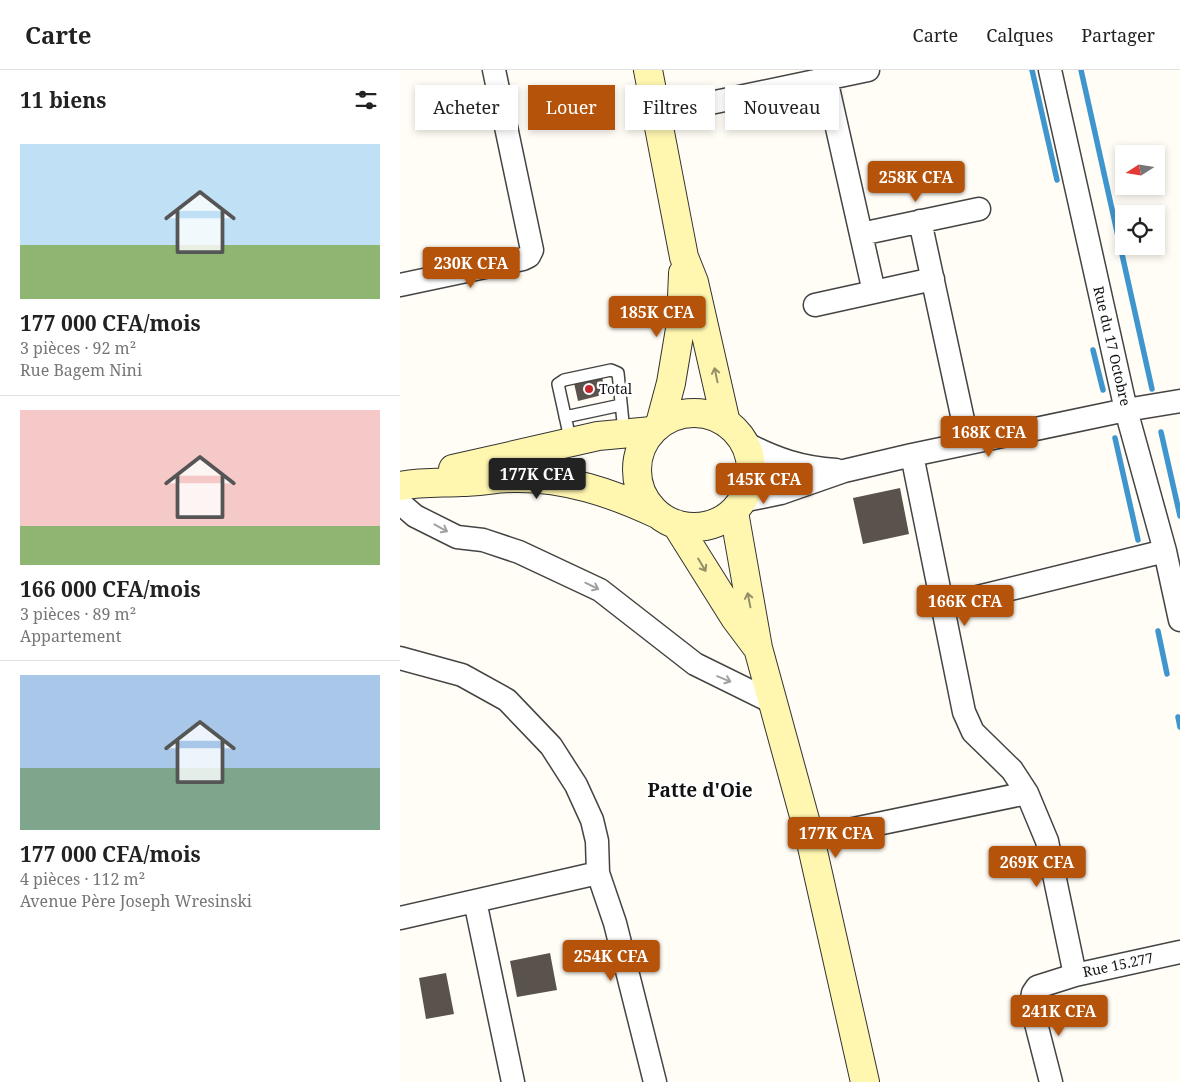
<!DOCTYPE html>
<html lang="fr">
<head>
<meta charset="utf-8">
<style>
  body { margin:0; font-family:"Noto Serif",serif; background:#f6f6f6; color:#222; height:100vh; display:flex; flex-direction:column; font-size:19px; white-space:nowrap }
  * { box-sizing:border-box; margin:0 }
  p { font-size:16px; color:#767676 }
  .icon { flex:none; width:28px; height:28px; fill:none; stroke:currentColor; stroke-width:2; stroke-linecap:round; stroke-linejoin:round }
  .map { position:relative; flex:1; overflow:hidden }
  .side { display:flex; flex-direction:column; background:#fff; width:400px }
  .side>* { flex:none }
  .hud { position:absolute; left:15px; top:15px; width:475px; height:45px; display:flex; gap:10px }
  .needle { width:32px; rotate:258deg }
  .fabs { position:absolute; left:715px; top:75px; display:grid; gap:10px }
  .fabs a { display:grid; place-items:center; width:50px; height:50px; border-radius:0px; background:#fff; box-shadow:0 2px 8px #0003; font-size:25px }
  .price { position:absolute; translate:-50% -42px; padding:0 11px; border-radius:5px; background:#b45309; color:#fff; font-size:16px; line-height:32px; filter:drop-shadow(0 1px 2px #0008) }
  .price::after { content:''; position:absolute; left:50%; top:30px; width:15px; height:11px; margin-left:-8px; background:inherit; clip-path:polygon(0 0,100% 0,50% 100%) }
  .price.current { background:#222; color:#fff }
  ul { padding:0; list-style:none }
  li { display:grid; align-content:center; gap:10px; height:265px; padding:0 20px }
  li+li { border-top:1px solid #e0e0e0 }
  li span { display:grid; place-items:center; height:155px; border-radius:0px; color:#555 }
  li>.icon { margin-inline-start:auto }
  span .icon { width:90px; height:90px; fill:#fffc; stroke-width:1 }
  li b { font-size:21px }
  h2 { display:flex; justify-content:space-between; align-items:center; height:60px; padding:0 20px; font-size:21px }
  .pill { padding:0 18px; border-radius:0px; background:#fff; box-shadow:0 2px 8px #0003; font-size:18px; line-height:45px }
  .pill.current { background:#b45309; color:#fff }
  header { display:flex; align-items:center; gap:30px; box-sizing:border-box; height:70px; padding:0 25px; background:#fff; border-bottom:1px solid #e0e0e0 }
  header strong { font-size:24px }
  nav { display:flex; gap:28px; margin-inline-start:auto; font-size:18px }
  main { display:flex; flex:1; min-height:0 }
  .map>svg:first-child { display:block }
</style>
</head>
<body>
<header>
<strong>Carte</strong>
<nav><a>Carte</a><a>Calques</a><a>Partager</a></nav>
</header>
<main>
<section class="side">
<h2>11 biens<svg class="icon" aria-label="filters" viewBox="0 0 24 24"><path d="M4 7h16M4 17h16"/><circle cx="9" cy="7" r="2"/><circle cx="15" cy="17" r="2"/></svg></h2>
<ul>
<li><span style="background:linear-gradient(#bfe0f5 65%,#8fb573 0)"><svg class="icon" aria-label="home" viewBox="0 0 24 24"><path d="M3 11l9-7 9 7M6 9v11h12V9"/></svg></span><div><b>177 000 CFA/mois</b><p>3 pièces · 92 m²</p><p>Rue Bagem Nini</p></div></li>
<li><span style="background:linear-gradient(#f6c9c9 75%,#8fb573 0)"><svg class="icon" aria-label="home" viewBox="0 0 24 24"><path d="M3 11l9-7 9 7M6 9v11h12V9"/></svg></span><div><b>166 000 CFA/mois</b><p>3 pièces · 89 m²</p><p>Appartement</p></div></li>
<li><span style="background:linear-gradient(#a9c7e8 60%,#7fa58c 0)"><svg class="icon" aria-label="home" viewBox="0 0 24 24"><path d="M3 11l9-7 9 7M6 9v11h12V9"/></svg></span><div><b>177 000 CFA/mois</b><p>4 pièces · 112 m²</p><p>Avenue Père Joseph Wresinski</p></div></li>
</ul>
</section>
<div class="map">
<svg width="780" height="1012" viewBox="0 0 780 1012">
  <rect width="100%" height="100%" fill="#fffdf5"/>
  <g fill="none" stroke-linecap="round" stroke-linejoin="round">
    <path stroke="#3f96cf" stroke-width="5.5" d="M632,0l25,110
      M681,0l71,319
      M693,280l10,40
      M761,362l19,84
      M715,368l23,102
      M758,561l9,43
      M778,647l2,10"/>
  </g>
  <path fill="#5a524d" d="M202,307l4,17 -28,7 -4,-18z
    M500,418l9,46 -46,10 -10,-46z
    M150,883l7,37 -40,7 -7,-36z
    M46,903l8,41 -28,5 -7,-41z"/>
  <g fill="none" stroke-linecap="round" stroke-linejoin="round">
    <defs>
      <path id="lane" d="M165,347l56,-12
        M171,373l-13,-59 6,-4 47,-10 7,3 6,59"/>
      <path id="street" d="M424,0l50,222
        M650,0l76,340 39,141 15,69
        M258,44l210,-44
        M520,151l48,222
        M461,164l118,-25
        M0,215l123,-26 6,-3 3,-6 -38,-180
        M415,235l118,-26
        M345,373c30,16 57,25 91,27
        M512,385l52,257 9,20 39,38 15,23 20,48 28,134
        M342,431l39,-8 63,-22 68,-16 214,-45 54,-9
        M0,433l15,13 42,21 26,3 36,12 81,38 95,74 79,39
        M541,536l224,-55
        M0,588l62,17 45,25 44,46 25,39 16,35 5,21 1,32 17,50 40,159
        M410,768l217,-45
        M75,831l38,181
        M0,848l198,-45
        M651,1012l-20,-78 2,-11 4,-6 38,-12 105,-23"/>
      <path id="secondary" d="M248,0l36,187 10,25 32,141
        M237 400a57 57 0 1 1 114 0a57 57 0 1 1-114 0Z
        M260,354l11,-41 10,-60 2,-50
        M53,399l145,-33 54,-5
        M0,416c20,-4 40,-3 61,-4 18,0 35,-4 53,-4 51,-1 98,15 143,36
        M334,442l24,136 52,190 55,244
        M276,454l59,94 21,28"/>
    </defs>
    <use href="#lane" stroke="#444" stroke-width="14"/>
    <use href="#street" stroke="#444" stroke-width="25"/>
    <use href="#secondary" stroke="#333" stroke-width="30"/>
    <use href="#lane" stroke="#fff" stroke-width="11"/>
    <use href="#street" stroke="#fff" stroke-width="22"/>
    <use href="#secondary" stroke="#fff6b0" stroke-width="28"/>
  </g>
  <defs><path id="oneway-shaft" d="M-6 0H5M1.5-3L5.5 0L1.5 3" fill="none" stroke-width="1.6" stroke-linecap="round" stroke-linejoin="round" transform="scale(1.25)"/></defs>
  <g stroke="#948f68">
    <use href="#oneway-shaft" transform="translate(316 305) rotate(-102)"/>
    <use href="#oneway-shaft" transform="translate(302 495) rotate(59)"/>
    <use href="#oneway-shaft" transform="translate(349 530) rotate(-101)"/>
  </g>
  <g stroke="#a0a0a0">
    <use href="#oneway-shaft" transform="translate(41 458) rotate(29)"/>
    <use href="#oneway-shaft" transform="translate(192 516) rotate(26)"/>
    <use href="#oneway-shaft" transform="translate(324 609) rotate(22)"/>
  </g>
  <circle fill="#c4262e" stroke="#fff" stroke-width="2" cx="189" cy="319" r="5"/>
  <g text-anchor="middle" stroke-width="5" stroke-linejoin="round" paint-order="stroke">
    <g font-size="14" fill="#111" stroke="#fff">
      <text transform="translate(712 276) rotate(77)" y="5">Rue du 17 Octobre</text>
      <text transform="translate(718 895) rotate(-12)" y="5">Rue 15.277</text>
    </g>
    <g font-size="14" fill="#111" stroke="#fff" text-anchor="start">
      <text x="199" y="324">Total</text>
    </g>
    <g font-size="19" font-weight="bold" fill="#111" stroke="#fff">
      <text x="300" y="727">Patte d'Oie</text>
    </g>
  </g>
</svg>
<div class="fabs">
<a><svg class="needle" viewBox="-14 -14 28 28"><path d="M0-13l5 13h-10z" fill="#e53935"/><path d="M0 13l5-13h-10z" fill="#767676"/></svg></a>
<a><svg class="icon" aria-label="locate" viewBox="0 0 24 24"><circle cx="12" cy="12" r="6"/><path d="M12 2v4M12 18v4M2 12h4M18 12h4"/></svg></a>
</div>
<b class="price" style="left:516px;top:133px">258K CFA</b>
<b class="price" style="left:71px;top:219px">230K CFA</b>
<b class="price" style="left:257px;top:268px">185K CFA</b>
<b class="price" style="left:589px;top:388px">168K CFA</b>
<b class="price current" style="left:137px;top:430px">177K CFA</b>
<b class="price" style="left:364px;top:435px">145K CFA</b>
<b class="price" style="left:565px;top:557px">166K CFA</b>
<b class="price" style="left:436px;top:789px">177K CFA</b>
<b class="price" style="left:637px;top:818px">269K CFA</b>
<b class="price" style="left:211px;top:912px">254K CFA</b>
<b class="price" style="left:659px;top:967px">241K CFA</b>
<div class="hud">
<a class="pill">Acheter</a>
<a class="pill current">Louer</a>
<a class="pill">Filtres</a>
<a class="pill">Nouveau</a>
</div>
</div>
</main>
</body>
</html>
